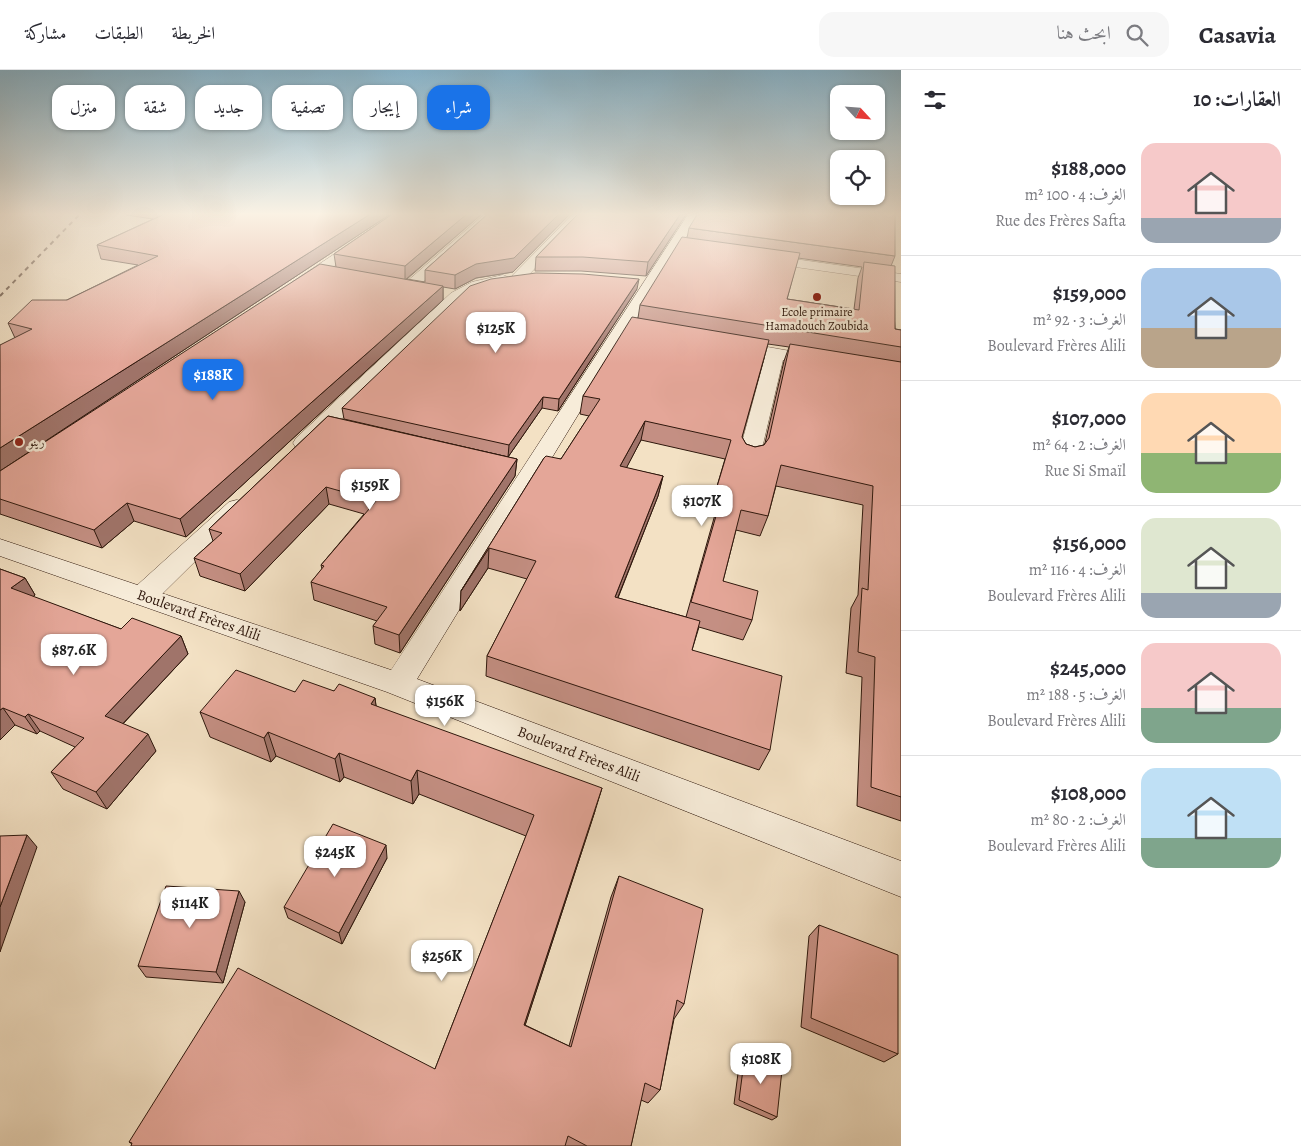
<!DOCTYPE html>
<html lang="ar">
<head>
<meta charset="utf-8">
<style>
  body { margin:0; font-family:Alegreya,Amiri,serif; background:#f7f7f7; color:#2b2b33; direction:rtl; height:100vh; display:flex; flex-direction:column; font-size:19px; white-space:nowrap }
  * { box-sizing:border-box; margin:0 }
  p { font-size:16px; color:#7c7c81 }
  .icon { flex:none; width:28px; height:28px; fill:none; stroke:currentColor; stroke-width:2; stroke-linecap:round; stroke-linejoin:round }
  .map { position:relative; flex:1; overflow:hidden; direction:ltr }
  .panel { display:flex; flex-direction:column; background:#fff; width:400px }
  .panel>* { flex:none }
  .hud { position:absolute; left:15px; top:15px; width:475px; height:45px; direction:rtl; display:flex; gap:10px }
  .needle { width:32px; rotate:116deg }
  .controls { position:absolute; left:830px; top:15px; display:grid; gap:10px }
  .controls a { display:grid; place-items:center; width:55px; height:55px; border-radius:10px; background:#fff; box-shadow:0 1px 4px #0004; font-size:25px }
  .price { position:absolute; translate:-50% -42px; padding:0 11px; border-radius:10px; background:#fff; color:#222; font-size:16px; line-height:32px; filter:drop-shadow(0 1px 2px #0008) }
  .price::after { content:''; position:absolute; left:50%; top:30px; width:15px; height:11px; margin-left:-8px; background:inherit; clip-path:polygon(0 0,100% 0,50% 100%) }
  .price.active { background:#1a73e8; color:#fff }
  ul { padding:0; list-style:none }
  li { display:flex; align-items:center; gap:15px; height:125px; padding:0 20px }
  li+li { border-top:1px solid #e1e1e2 }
  li span { display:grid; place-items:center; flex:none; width:140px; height:100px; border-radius:15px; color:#555 }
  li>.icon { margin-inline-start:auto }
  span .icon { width:60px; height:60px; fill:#fffc; stroke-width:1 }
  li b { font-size:21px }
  h2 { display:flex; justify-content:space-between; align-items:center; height:60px; padding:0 20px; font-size:21px }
  .tag { padding:0 18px; border-radius:15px; background:#fff; box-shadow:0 1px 4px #0004; font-size:18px; line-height:45px }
  .tag.active { background:#1a73e8; color:#fff }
  header { display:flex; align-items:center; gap:30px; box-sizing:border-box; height:70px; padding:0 25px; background:#fff; border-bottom:1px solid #e1e1e2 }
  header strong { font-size:24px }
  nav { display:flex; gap:28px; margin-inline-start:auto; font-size:18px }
  .search { width:350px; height:45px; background:#f7f7f7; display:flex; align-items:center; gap:12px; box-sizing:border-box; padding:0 18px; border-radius:15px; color:#7c7c81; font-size:19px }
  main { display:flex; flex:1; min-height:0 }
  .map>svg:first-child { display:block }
</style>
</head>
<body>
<header>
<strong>Casavia</strong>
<div class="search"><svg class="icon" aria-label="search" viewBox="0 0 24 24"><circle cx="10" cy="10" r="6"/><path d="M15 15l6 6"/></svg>ابحث هنا</div>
<nav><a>الخريطة</a><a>الطبقات</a><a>مشاركة</a></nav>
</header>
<main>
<section class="panel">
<h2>العقارات: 10<svg class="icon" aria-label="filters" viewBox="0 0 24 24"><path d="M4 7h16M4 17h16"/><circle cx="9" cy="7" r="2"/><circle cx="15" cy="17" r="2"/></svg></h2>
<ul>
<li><span style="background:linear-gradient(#f6c9c9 75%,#9aa5b1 0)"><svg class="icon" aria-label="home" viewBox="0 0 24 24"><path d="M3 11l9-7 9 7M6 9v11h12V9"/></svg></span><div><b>$188,000</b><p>الغرف: 4 · 100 m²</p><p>Rue des Frères Safta</p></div></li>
<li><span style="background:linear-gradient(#a9c7e8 60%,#b9a48a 0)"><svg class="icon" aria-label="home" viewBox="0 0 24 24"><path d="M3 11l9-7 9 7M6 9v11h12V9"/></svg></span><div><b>$159,000</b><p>الغرف: 3 · 92 m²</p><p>Boulevard Frères Alili</p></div></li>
<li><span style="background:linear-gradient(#ffd9b3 60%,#8fb573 0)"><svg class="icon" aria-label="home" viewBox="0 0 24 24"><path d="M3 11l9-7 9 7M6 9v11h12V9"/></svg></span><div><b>$107,000</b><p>الغرف: 2 · 64 m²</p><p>Rue Si Smaïl</p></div></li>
<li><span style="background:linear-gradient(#dfe7d0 75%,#9aa5b1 0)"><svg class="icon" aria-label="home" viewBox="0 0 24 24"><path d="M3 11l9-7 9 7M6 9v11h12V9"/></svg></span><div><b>$156,000</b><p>الغرف: 4 · 116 m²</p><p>Boulevard Frères Alili</p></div></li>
<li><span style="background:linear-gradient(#f6c9c9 65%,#7fa58c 0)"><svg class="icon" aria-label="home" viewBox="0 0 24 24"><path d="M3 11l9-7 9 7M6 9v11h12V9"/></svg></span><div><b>$245,000</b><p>الغرف: 5 · 188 m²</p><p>Boulevard Frères Alili</p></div></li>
<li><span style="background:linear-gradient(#bfe0f5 70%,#7fa58c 0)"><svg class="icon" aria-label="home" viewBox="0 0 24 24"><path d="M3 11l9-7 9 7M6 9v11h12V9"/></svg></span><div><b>$108,000</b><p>الغرف: 2 · 80 m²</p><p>Boulevard Frères Alili</p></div></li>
</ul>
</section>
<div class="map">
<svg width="901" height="1076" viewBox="0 0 901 1076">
  <rect width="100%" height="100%" fill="#f3e1c4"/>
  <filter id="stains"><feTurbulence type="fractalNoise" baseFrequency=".004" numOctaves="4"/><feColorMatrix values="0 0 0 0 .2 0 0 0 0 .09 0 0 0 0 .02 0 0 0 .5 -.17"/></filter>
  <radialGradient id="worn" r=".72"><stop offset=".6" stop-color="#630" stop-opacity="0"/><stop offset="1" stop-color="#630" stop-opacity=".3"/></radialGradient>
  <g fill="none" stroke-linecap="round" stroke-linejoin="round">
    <defs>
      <path id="street" d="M396,143h15l-110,76h-10l-3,-3 3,-3z
        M486,143h14l-86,77h-10l-3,-3 3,-3z
        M574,143h13l-64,68h-10l-2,-3 2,-3z
        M759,184l142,20v8l-147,-21 -2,-3 2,-3z
        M503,205l5,2 3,3 -3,3 -26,6 -19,10 -151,149 -8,1 -8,-1 -3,-5 3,-5 155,-145 21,-11z
        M728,270l96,17 6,1 3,4 -3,4 -6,1 -41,-7 -23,97 -3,5 -8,2 -8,-2 -3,-5 27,-100 -43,-8 -3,-4 3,-4z
        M237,430l8,2 4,5 -4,5 -92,91 -10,2 -10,-2 -4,-7 4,-7 96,-87z"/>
      <path id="secondary" d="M689,143h12l-284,466 484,182v36l-514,-205 -387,-136v-17l391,131z"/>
    </defs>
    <use href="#street" stroke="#5f4a3a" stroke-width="1"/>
    <use href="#secondary" stroke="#2e170c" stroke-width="1"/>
    <use href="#street" fill="#f7ecd9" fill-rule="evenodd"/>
    <use href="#secondary" fill="#f7ecd9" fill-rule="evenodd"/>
    <path stroke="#2e170c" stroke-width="2" stroke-dasharray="4.5 4.5" stroke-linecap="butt" d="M0,226l81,-83"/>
  </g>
  <path fill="#c48f83" stroke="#2e170c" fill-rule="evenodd" d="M125,143h267l-392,258 15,-133 -7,-15 59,-23 71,-35 -37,-6 -4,-14 56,-26 -27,-4z
    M394,143h89l-76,66 18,3v-12l64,-57h82l-58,59 -37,6 -21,11 -12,-2v13l-257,237 -52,-16 -32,27 -102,-34v-43l336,-204 -2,-13z
    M579,143h108l-41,63 -65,-5h-46l1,-14z
    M689,158l206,28 -4,10 4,63 6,1v491l-44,-15 5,-129 -16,-4 5,-65 7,-13 5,-90 -87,-19 -8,30 -8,20 -24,-6 -13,51 29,39 -9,20 -44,-13 -7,23 78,100 -11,20 -273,-94 1,-20 40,-77 -39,-11 -28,43 1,-20 83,-133 17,1 28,-43 -9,-2 3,-18 55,-78 2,-13 47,-67zM798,188l64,9 -4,11 -4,31 -67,-10zM768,274l21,3 -5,14 -19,82 -1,2 -9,2 -9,-3 -4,-7zM641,370l84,19 -15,51 6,1 -30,106 -68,-19 40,-102 5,-20 -37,-8z
    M637,219l-79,122 -16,-3 -34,49 -164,-38 -2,-11z
    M328,346l189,43 -2,17 -115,177 -25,-9 -2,-18 4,-5 -63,-21 -3,-18 11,-13 -1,-4 43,-51 -35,-10 -84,87 -45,-15 -6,-18 19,-17 -4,-12z
    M0,499l25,9 10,17 -2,2 88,32 60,7 7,18 -65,70 33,27 -49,58 -44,-20 -12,-17 24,-25 -35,-16 -3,3 -22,-9 -15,15z
    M334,621l41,7 1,8 219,105 -70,214 44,21 42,-149 8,-21 65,128 -10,15 -14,71 -12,13 -7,-3 -10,46h-500l1,-2 -3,-2 306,-73 91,-233 -107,-42 -6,10 -69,-27 -4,5 -64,-26 -5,6 -61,-25 -10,-25 95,-20z
    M387,788l-45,86 -54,-26 -4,-11z
    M245,832l-22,81 -77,-6 -8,-11z
    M819,855l79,129 -14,8 -83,-35 8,-91z
    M745,984l32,63 -5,3 -38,-16 6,-46z"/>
  <path fill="#a0746a" stroke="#2e170c" d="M372,143h20l-392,258v-23z
    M468,143h15l-78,67v-14z
    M560,143h11l-58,59 -37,6 -21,11v-14z
    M681,143h6l-41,63 2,-14z
    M639,209l-2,10 -79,122 1,-12z
    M443,216v14l-257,237 -6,-18z
    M543,327l-1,11 -34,49 1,-12z
    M645,351l-4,19 -24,46 3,-20z
    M517,389l-2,17 -115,177 -1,-18z
    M663,406l-5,20 -48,121 5,-20z
    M326,417l3,17 -84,87 -5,-17z
    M127,433l7,18 -32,27 -8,-18z
    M489,478l-1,20 -28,43 1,-20z
    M25,508l10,17 -13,11 -11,-18z
    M181,566l7,18 -74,79 -9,-17z
    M375,628l3,24 -7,-18z
    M3,638l12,17 -15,15v-30z
    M28,644l12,17 -3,3 -12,-17z
    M268,662l8,24 -5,6 -7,-24z
    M148,664l8,17 -49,58 -11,-17z
    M339,683l5,24 -4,5 -5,-23z
    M417,700l2,24 -6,10 -2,-23z
    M602,718l-7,23 -75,230 4,-16z
    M27,765l10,12 -37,105v-45z
    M386,775l1,13 -45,86 -3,-11z
    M239,821l6,11 -22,81 -7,-11z"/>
  <path fill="#e4a698" stroke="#2e170c" d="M167,143h205l-372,235v-103l32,-16 -24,-6 24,-23h35l91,-44 -61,-11z
    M394,143h74l-63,53 -71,-12z
    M489,143h71l-46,45 -38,6 -21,11 -30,-5z
    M579,143h102l-33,49 -65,-5h-47z
    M698,143h197v43l-206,-28z
    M682,167l118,16 -13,46 72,11 5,-48 31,4v63l6,1v17l-261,-42z
    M320,194l123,22 -263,233 -53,-16 -33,27 -94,-31v-28z
    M536,203l47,1 56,5 -80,120 -16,-2 -34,48 -167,-37 128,-122 21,-7z
    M632,247l137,23 -27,97 4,7 9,3 9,-2 5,-7 21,-94 111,18v435l-30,-10 4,-130 -17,-5 4,-64 6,2 5,-104 -92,-21 -13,51 -27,-6 -18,71 35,10 -6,29 -61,-18 32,-110 -7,-2 15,-50 -86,-19 -25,45 43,10 -48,121 85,24 -8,29 90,26 -12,74 -283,-94 49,-95 -47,-13 -28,43 83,-133 2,-2 15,3 39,-60 -17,-3z
    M328,346l189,43 -118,176 -26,-9 14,-19 -76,-25 13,-16 -3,-1 55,-64 -50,-14 -86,87 -46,-16 28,-25 -13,-4z
    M0,499l25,9 -14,10 110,41 11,-11 49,18 -76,80 43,18 -52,58 -45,-20 33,-34 -56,-24 -3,3 -22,-9 -3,2z
    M236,600l59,22 8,-12 31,11 5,-7 36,14 -4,6 231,84 -78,237 47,22 48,-171 84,33 -19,95 -7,-4 -17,90 -15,-7 -14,63h-44l-19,-10 -3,10h-434l1,-3 -3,-1 109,-174 197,101 99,-254 -117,-45 -6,11 -72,-28 -4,6 -67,-27 -4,6 -64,-26z
    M333,754l53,21 -47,88 -55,-26z
    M27,765l-27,72v-71z
    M166,816l73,5 -23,81 -78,-6z
    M819,855l79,30v99l-87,-36z
    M745,984l37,16 -5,47 -38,-17z"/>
  <linearGradient id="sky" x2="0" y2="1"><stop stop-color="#89b8d1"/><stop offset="0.49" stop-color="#faf2e4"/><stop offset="1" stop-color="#faf2e4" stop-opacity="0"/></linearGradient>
  <rect width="901" height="294" fill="url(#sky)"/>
  <g fill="#8f2418" stroke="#f7ecd9" stroke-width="2">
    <circle cx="817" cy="227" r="5"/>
    <circle cx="19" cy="372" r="5"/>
  </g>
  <g text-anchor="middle" stroke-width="5" stroke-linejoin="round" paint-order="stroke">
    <g font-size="12" fill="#2e170c" stroke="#f7ecd9">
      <text x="817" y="246">Ecole primaire<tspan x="817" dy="14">Hamadouch Zoubida</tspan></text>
      <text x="29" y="376" text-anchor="start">رينو</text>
    </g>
    <g font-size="15" fill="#2e170c" stroke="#f7ecd9">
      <text transform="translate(199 545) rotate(19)" y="5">Boulevard Frères Alili</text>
      <text transform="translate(579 684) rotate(21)" y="5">Boulevard Frères Alili</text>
    </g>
  </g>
  <rect width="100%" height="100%" filter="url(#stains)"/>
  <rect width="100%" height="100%" fill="url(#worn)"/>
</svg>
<div class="controls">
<a><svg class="needle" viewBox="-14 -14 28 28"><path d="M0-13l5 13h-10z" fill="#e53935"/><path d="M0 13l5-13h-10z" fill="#7c7c81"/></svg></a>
<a><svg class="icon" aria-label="locate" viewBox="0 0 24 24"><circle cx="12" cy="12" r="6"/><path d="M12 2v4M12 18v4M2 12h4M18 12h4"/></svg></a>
</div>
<b class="price" style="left:496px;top:284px">$125K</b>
<b class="price active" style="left:213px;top:331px">$188K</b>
<b class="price" style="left:370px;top:441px">$159K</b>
<b class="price" style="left:702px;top:457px">$107K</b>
<b class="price" style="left:74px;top:606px">$87.6K</b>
<b class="price" style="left:445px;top:657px">$156K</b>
<b class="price" style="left:335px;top:808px">$245K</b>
<b class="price" style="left:190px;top:859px">$114K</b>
<b class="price" style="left:442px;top:912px">$256K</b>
<b class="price" style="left:761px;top:1015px">$108K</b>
<div class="hud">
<a class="tag active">شراء</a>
<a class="tag">إيجار</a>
<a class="tag">تصفية</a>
<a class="tag">جديد</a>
<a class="tag">شقة</a>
<a class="tag">منزل</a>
</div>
</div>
</main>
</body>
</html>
